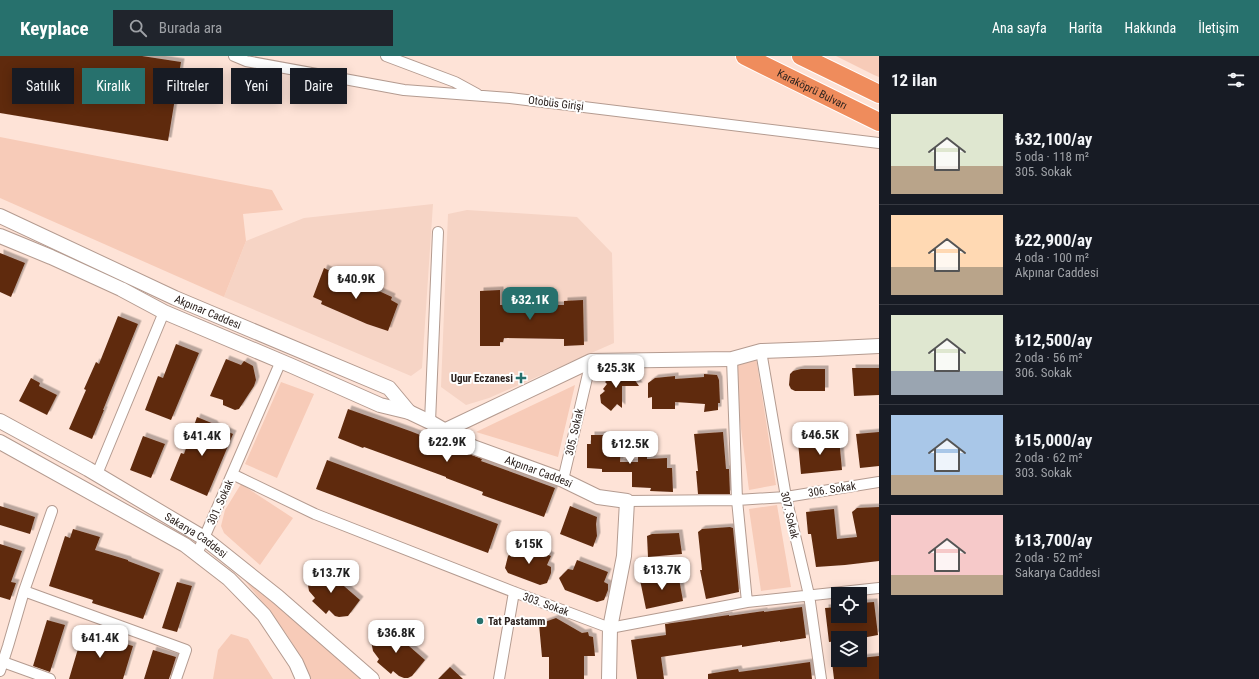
<!DOCTYPE html>
<html lang="tr">
<head>
<meta charset="utf-8">
<style>
  body { margin:0; font-family:"Roboto Condensed",sans-serif; background:#20242c; color:#f1f3f6; height:100vh; display:flex; flex-direction:column; font-size:15px; white-space:nowrap }
  * { box-sizing:border-box; margin:0 }
  p { font-size:13px; color:#9ea1a6 }
  .icon { flex:none; width:22px; height:22px; fill:none; stroke:currentColor; stroke-width:2; stroke-linecap:round; stroke-linejoin:round }
  .map { position:relative; flex:1; overflow:hidden }
  .side { display:flex; flex-direction:column; background:#171b24; width:380px }
  .side>* { flex:none }
  .hud { position:absolute; left:12px; top:12px; width:380px; height:36px; display:flex; gap:8px }
  .tools { position:absolute; left:831px; top:531px; display:grid; gap:8px }
  .tools a { display:grid; place-items:center; width:36px; height:36px; border-radius:0px; background:#171b24; box-shadow:0 2px 10px #0003; font-size:20px }
  .price { position:absolute; translate:-50% -34px; padding:0 9px; border-radius:8px; background:#fff; color:#222; font-size:13px; line-height:26px; filter:drop-shadow(0 1px 2px #0008) }
  .price::after { content:''; position:absolute; left:50%; top:24px; width:12px; height:9px; margin-left:-6px; background:inherit; clip-path:polygon(0 0,100% 0,50% 100%) }
  .price.selected { background:#27716d; color:#fff }
  ul { padding:0; list-style:none }
  li { display:flex; align-items:center; gap:12px; height:100px; padding:0 12px }
  li+li { border-top:1px solid #363941 }
  li span { display:grid; place-items:center; flex:none; width:112px; height:80px; border-radius:0px; color:#555 }
  li>.icon { margin-inline-start:auto }
  span .icon { width:48px; height:48px; fill:#fffc; stroke-width:1 }
  li b { font-size:17px }
  h2 { display:flex; justify-content:space-between; align-items:center; height:48px; padding:0 12px; font-size:17px }
  .chip { padding:0 14px; border-radius:0px; background:#171b24; box-shadow:0 2px 10px #0003; font-size:14px; line-height:36px }
  .chip.selected { background:#27716d; color:#fff }
  header { display:flex; align-items:center; gap:24px; box-sizing:border-box; height:56px; padding:0 20px; background:#27716d; color:#fff }
  header strong { font-size:19px }
  nav { display:flex; gap:22px; margin-inline-start:auto; font-size:14px }
  .search { width:280px; height:36px; background:#20242c; display:flex; align-items:center; gap:10px; box-sizing:border-box; padding:0 14px; border-radius:0px; color:#9ea1a6; font-size:15px }
  main { display:flex; flex:1; min-height:0 }
  .map>svg:first-child { display:block }
</style>
</head>
<body>
<header>
<strong>Keyplace</strong>
<div class="search"><svg class="icon" aria-label="search" viewBox="0 0 24 24"><circle cx="10" cy="10" r="6"/><path d="M15 15l6 6"/></svg>Burada ara</div>
<nav><a>Ana sayfa</a><a>Harita</a><a>Hakkında</a><a>İletişim</a></nav>
</header>
<main>
<div class="map">
<svg width="879" height="623" viewBox="0 0 879 623">
  <defs>
    <filter id="shadow"><feDropShadow dx="3.5" dy="-3.5" stdDeviation="0" flood-color="#0004"/></filter>
  </defs>
  <rect width="100%" height="100%" fill="#fee3d7"/>
  <path fill="#f6d4c5" d="M433,148l-11,164 -11,8 -187,-79 22,-56 58,-23z
    M467,154l110,7 35,36 2,90 -125,55 -23,7 -25,-18 7,-173z"/>
  <path fill="#f7cbb8" d="M836,0h43v21l-5,-2z
    M0,81l272,53 11,20 -40,4 3,27 -22,56 -224,-99z
    M756,301l20,128 -27,5 -17,-131z
    M281,326l33,12 -37,84 -32,-14z
    M575,329l-17,72 -82,-25z
    M241,428l52,34 -33,47 -36,-32 -3,-7 4,-16z
    M777,449l14,82 -30,4 -12,-82z
    M241,517l122,106h-53c-8,-25 -30,-55 -47,-76 -7,-10 -17,-18 -22,-30z
    M231,578l17,5 25,40h-60l5,-29z"/>
  <path fill="#5e2b10" filter="url(#shadow)" d="M0,0h142l39,6 -13,79 -168,-28z
    M0,197l25,10 -14,34 -11,-5z
    M324,212l8,4 1,-2 59,27 -1,3 7,4 -10,27 -21,-7 -46,-20 1,-3 -9,-4z
    M500,234v15h64v-4l19,-1 1,45 -20,1v-7l-60,-1 -1,4h-3v4h-20v-55z
    M118,260l20,8 -35,86h1l-12,29 -23,-10 17,-39 -2,-1 12,-27 3,2z
    M176,288l23,9 -28,67 -26,-10 13,-34 5,2z
    M226,303l15,6 3,-4 9,5 3,14 -2,6 -15,23 -4,1 -12,-5v-5l-13,-4z
    M852,312h27v27l-25,1z
    M801,313h24v22h-30l-4,-2 -2,-4 1,-11 3,-3z
    M620,316h7l5,4 7,10h-17v22l-5,-4 -6,7 -10,-8 -1,-8 5,-4 -2,-2 4,-5 -2,-2 9,-9 3,1z
    M704,318l13,1 2,5 1,23h-2v7l-14,2 1,-8 -30,-2v7h-23v-12l-4,1v-15l7,-5 20,-2v3l29,-2z
    M31,322l9,5 -1,3 18,9 -10,20 -28,-14z
    M348,353l62,22 72,28 -1,2 74,27 -11,29 -62,-22 1,-3 -37,-14v-1l-82,-30 -1,1 -25,-10z
    M197,361l17,7 1,2 18,8 -26,62 -37,-16 11,-27 3,1z
    M723,376l3,37h3l1,25h-32l-2,-23h2l-4,-37z
    M879,376v34l-19,2 -4,-34z
    M591,379h15l-1,6 16,1 -1,20h18v-8l9,-1v6l20,-1v10h5l1,24 -23,-1 1,-3 -19,-1v-15h-30v-3l-15,-1v-24h4z
    M143,380l22,8 -14,34 -21,-8z
    M839,382l3,32 -41,4 -3,-32z
    M327,404l171,64 -10,29 -172,-64z
    M0,450l35,11 -5,17 -30,-9z
    M570,450l27,11 -1,7 1,12 -4,11 -33,-13z
    M879,451v54l-34,4 -29,2 -5,-33h-3l-2,-22 28,-3 3,30 20,-2 -5,-25 5,-4z
    M730,471l3,1 6,64 -33,7 -6,-29h2l-4,-38 4,-3z
    M73,473l27,8 -5,13 33,10v1l32,12 -17,46 -51,-16 1,-3 -44,-14 16,-50 5,2z
    M679,477l3,21 -34,3 -1,-21 5,-2z
    M520,487l31,13 -4,9 4,2v6l-4,10 -7,2 -32,-12 -3,-5 3,-12 3,-3 5,1z
    M0,488l22,7 -11,31 5,1 -6,17 -10,-3z
    M577,504l31,12 -4,10 4,2v6l-4,10 -7,2 -32,-12 -6,-12 9,-9 5,1z
    M321,510l39,34 -12,16 -9,1 -4,-1 -6,-6 -3,4 -14,-13 3,-3 -6,-7 -2,-11z
    M678,517l5,28 -37,8 -6,-29z
    M177,526l15,4 -15,46 -15,-4z
    M874,546l4,33 -16,3h-24v3l-9,1 -4,-34 13,-1v9h22v-13z
    M802,551l4,31 -26,4v-1l-38,6v-2l-35,5 -46,7 3,22h-27l-6,-39 35,-5 -1,-11 64,-9v1l35,-5v1z
    M556,562l26,15 6,-1 1,4 4,1 2,19h-11v23h-35v-22h-7l-3,-33z
    M47,564l18,5 -15,47 -17,-6z
    M386,570l39,34 -13,16 -4,2h-4l-5,-2 -6,-5 -2,3 -14,-12 2,-3 -6,-8 -2,-10z
    M83,576l50,14 -10,33h-54z
    M153,594l23,7 -7,22h-25z
    M879,600v23h-45l-2,-17 28,-2v-2z
    M810,606l2,17h-104v-5l30,-5 1,3z
    M450,611l13,12h-25z"/>
  <g fill="none" stroke-linecap="round" stroke-linejoin="round">
    <defs>
      <path id="street" d="M234,0l12,5 158,29 106,8 369,45
        M386,0l69,26 22,12
        M761,295l25,146 23,98 12,84
        M732,303l5,141 10,102
        M430,366l8,-190
        M97,418l67,-162
        M232,418l83,40 199,78 96,36 137,-26 132,-14
        M563,424l28,-119
        M627,445l110,-1 49,-3 93,-15
        M197,498l35,-80 49,-113
        M24,535l162,59 -10,29
        M3,606l47,17
        M0,615l8,-25 16,-55 28,-80
        M499,623l15,-87"/>
      <g id="secondary">
        <path id="s1" d="M0,160l175,82 214,90 20,24"/>
        <path id="s2" d="M0,180l51,21 70,32 43,23 128,54 88,39 29,7 21,10 43,25 90,33 35,17 29,4 -3,55 -14,72 -1,51"/>
        <path id="s3" d="M0,365l88,48 116,69 74,59 94,82"/>
        <path d="M446,374l145,-69 141,-2 29,-8 56,-2 62,-3"/>
        <path d="M0,386l185,103 44,34 35,36 32,48 7,16"/>
      </g>
      <g id="highway">
        <path id="s4" d="M745,0l134,66"/>
        <path d="M801,0l78,38"/>
      </g>
    </defs>
    <use href="#street" stroke="#b49b90" stroke-width="12"/>
    <use href="#secondary" stroke="#b49b90" stroke-width="16"/>
    <use href="#highway" stroke="#fff" stroke-width="20"/>
    <use href="#street" stroke="#fff" stroke-width="10"/>
    <use href="#secondary" stroke="#fff" stroke-width="14"/>
    <use href="#highway" stroke="#ef8c5c" stroke-width="18"/>
  </g>
  <g fill="#27716d" stroke="#fff" stroke-width="1.5">
    <path d="M519 316h4v4h4v4h-4v4h-4v-4h-4v-4h4z"/>
    <circle cx="480" cy="565" r="4"/>
  </g>
  <g text-anchor="middle" stroke-width="4" stroke-linejoin="round" paint-order="stroke">
    <g font-size="11" fill="#2d231f" stroke="#fff">
      <text dy="4" stroke="none"><textPath href="#s4" startOffset="75">Karaköprü Bulvarı</textPath></text>
      <text transform="translate(556 47) rotate(7)" y="4">Otobüs Girişi</text>
      <text dy="4" stroke="none"><textPath href="#s1" startOffset="229">Akpınar Caddesi</textPath></text>
      <text transform="translate(574 376) rotate(-77)" y="4">305. Sokak</text>
      <text dy="4" stroke="none"><textPath href="#s2" startOffset="589">Akpınar Caddesi</textPath></text>
      <text transform="translate(832 433) rotate(-9)" y="4">306. Sokak</text>
      <text transform="translate(220 446) rotate(-66)" y="4">301. Sokak</text>
      <text transform="translate(790 459) rotate(77)" y="4">307. Sokak</text>
      <text dy="4" stroke="none"><textPath href="#s3" startOffset="227">Sakarya Caddesi</textPath></text>
      <text transform="translate(546 548) rotate(20)" y="4">303. Sokak</text>
    </g>
    <g font-size="11" font-weight="bold" fill="#2d231f" stroke="#fff" text-anchor="end">
      <text x="513" y="326">Ugur Eczanesi</text>
      <text x="488" y="569" text-anchor="start">Tat Pastamm</text>
    </g>
  </g>
</svg>
<div class="tools">
<a><svg class="icon" aria-label="locate" viewBox="0 0 24 24"><circle cx="12" cy="12" r="6"/><path d="M12 2v4M12 18v4M2 12h4M18 12h4"/></svg></a>
<a><svg class="icon" aria-label="layers" viewBox="0 0 24 24"><path d="M12 4l9 5-9 5-9-5zM3 14l9 5 9-5"/></svg></a>
</div>
<b class="price" style="left:356px;top:244px">₺40.9K</b>
<b class="price selected" style="left:530px;top:265px">₺32.1K</b>
<b class="price" style="left:616px;top:333px">₺25.3K</b>
<b class="price" style="left:820px;top:400px">₺46.5K</b>
<b class="price" style="left:202px;top:401px">₺41.4K</b>
<b class="price" style="left:447px;top:407px">₺22.9K</b>
<b class="price" style="left:630px;top:409px">₺12.5K</b>
<b class="price" style="left:529px;top:509px">₺15K</b>
<b class="price" style="left:662px;top:535px">₺13.7K</b>
<b class="price" style="left:331px;top:538px">₺13.7K</b>
<b class="price" style="left:396px;top:598px">₺36.8K</b>
<b class="price" style="left:100px;top:603px">₺41.4K</b>
<div class="hud">
<a class="chip">Satılık</a>
<a class="chip selected">Kiralık</a>
<a class="chip">Filtreler</a>
<a class="chip">Yeni</a>
<a class="chip">Daire</a>
</div>
</div>
<section class="side">
<h2>12 ilan<svg class="icon" aria-label="filters" viewBox="0 0 24 24"><path d="M4 7h16M4 17h16"/><circle cx="9" cy="7" r="2"/><circle cx="15" cy="17" r="2"/></svg></h2>
<ul>
<li><span style="background:linear-gradient(#dfe7d0 65%,#b9a48a 0)"><svg class="icon" aria-label="home" viewBox="0 0 24 24"><path d="M3 11l9-7 9 7M6 9v11h12V9"/></svg></span><div><b>₺32,100/ay</b><p>5 oda · 118 m²</p><p>305. Sokak</p></div></li>
<li><span style="background:linear-gradient(#ffd9b3 65%,#b9a48a 0)"><svg class="icon" aria-label="home" viewBox="0 0 24 24"><path d="M3 11l9-7 9 7M6 9v11h12V9"/></svg></span><div><b>₺22,900/ay</b><p>4 oda · 100 m²</p><p>Akpınar Caddesi</p></div></li>
<li><span style="background:linear-gradient(#dfe7d0 70%,#9aa5b1 0)"><svg class="icon" aria-label="home" viewBox="0 0 24 24"><path d="M3 11l9-7 9 7M6 9v11h12V9"/></svg></span><div><b>₺12,500/ay</b><p>2 oda · 56 m²</p><p>306. Sokak</p></div></li>
<li><span style="background:linear-gradient(#a9c7e8 75%,#b9a48a 0)"><svg class="icon" aria-label="home" viewBox="0 0 24 24"><path d="M3 11l9-7 9 7M6 9v11h12V9"/></svg></span><div><b>₺15,000/ay</b><p>2 oda · 62 m²</p><p>303. Sokak</p></div></li>
<li><span style="background:linear-gradient(#f6c9c9 75%,#b9a48a 0)"><svg class="icon" aria-label="home" viewBox="0 0 24 24"><path d="M3 11l9-7 9 7M6 9v11h12V9"/></svg></span><div><b>₺13,700/ay</b><p>2 oda · 52 m²</p><p>Sakarya Caddesi</p></div></li>
</ul>
</section>
</main>
</body>
</html>
